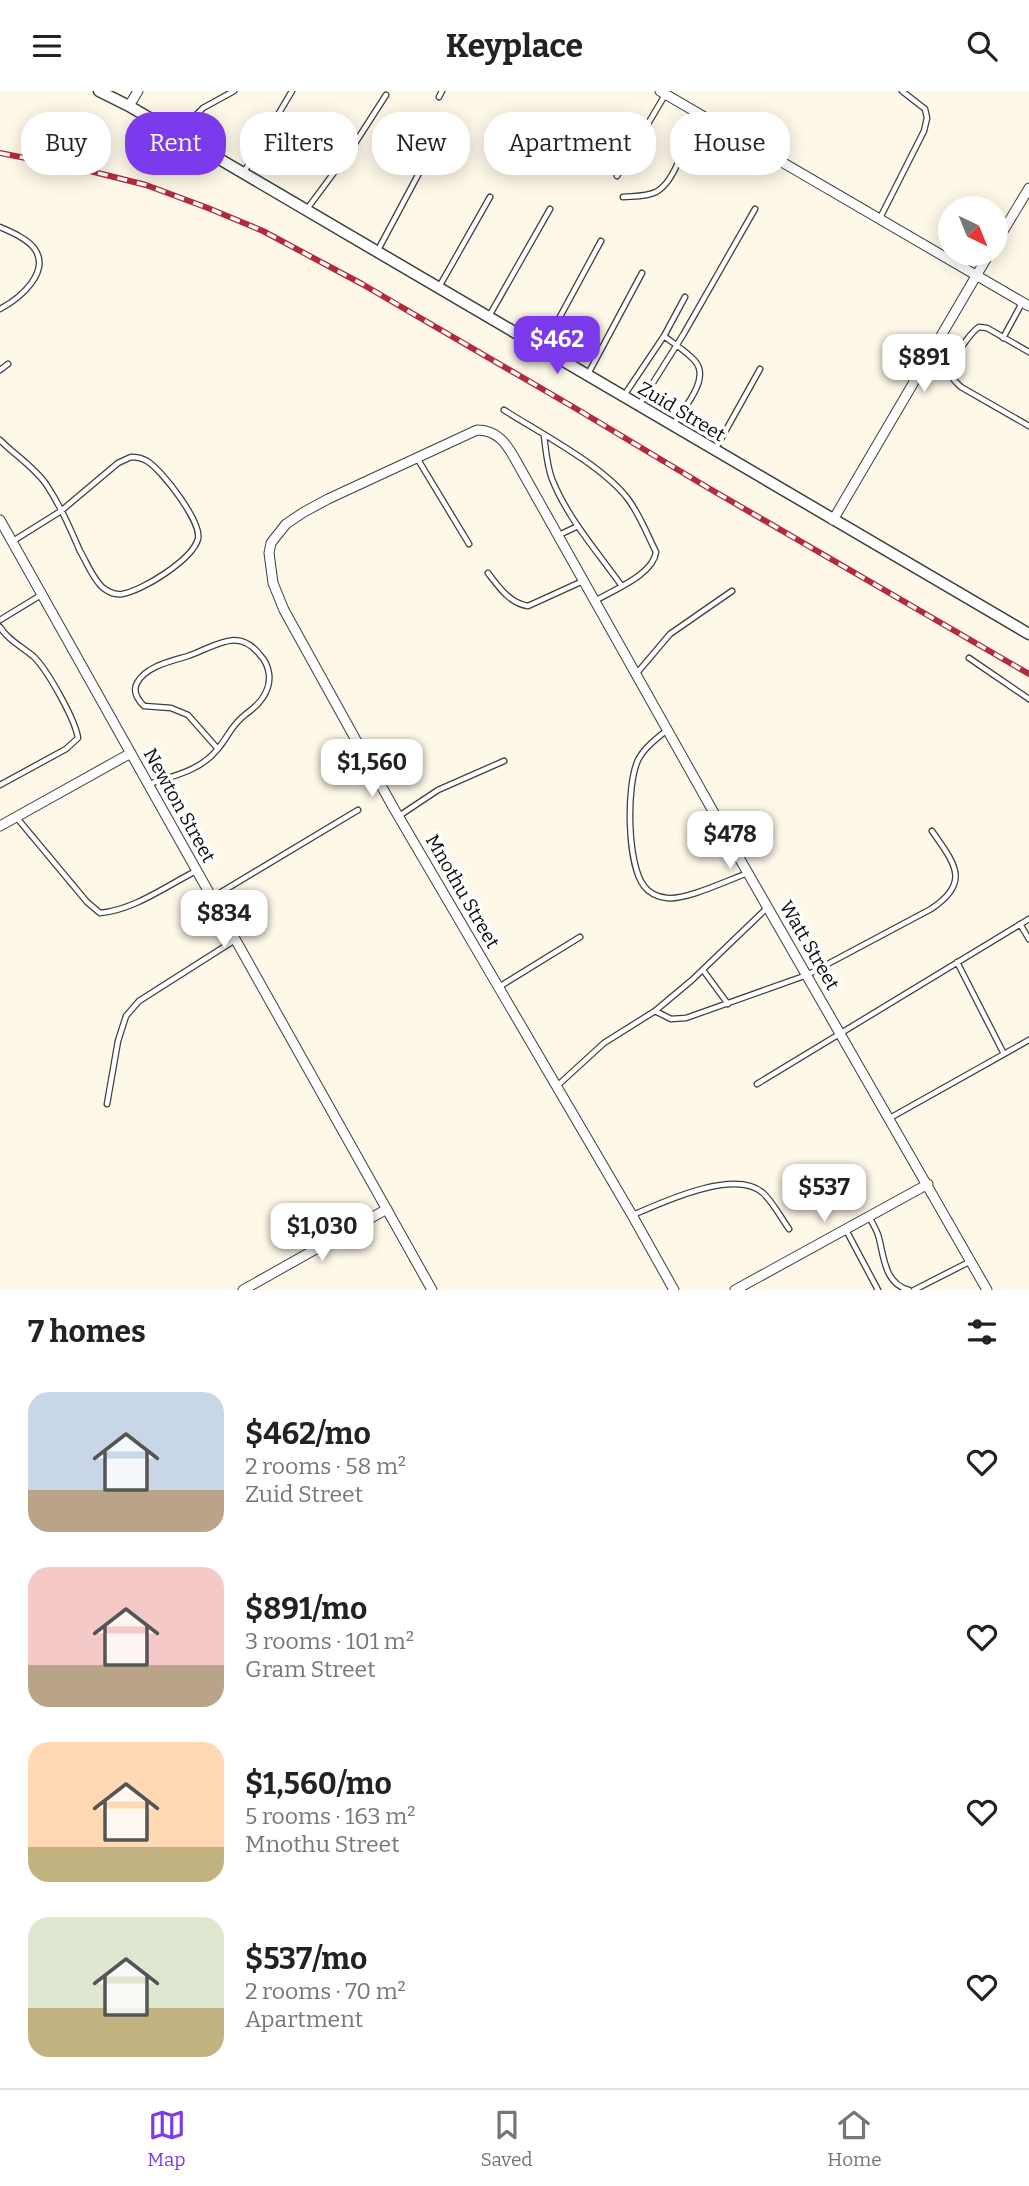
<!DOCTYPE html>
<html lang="en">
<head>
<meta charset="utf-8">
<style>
  body { margin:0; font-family:Bitter,serif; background:#f2f2f2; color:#222; height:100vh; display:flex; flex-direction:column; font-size:26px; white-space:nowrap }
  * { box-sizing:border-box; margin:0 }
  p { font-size:23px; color:#767676 }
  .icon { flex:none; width:38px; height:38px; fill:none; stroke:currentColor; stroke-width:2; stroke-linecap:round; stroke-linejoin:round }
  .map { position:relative; height:1199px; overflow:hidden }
  .details { display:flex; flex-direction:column; background:#fff; flex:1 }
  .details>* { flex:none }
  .hud { position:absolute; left:21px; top:21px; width:987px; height:63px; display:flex; gap:14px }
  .needle { width:46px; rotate:137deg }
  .fabs { position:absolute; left:938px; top:105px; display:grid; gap:14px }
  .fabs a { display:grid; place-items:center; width:70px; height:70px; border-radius:50%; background:#fff; box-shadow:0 4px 18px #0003; font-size:35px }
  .price { position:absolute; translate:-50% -60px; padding:0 16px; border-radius:14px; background:#fff; color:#222; font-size:23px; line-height:46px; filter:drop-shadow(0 2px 4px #0008) }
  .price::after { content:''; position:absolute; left:50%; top:42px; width:21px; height:16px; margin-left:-10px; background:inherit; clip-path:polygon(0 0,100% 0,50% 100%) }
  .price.selected { background:#7c3aed; color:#fff }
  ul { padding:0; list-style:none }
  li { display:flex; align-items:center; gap:21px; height:175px; padding:0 28px }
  li span { display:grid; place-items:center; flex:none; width:196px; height:140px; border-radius:21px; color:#555 }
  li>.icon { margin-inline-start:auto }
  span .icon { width:84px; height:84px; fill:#fffc; stroke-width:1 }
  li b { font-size:30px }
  h2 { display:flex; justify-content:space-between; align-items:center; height:84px; padding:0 28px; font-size:30px }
  .chip { padding:0 24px; border-radius:28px; background:#fff; box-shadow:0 4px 18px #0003; font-size:24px; line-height:63px }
  .chip.selected { background:#7c3aed; color:#fff }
  header { display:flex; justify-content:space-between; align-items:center; height:91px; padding:0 28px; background:#fff; font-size:32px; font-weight:700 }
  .tabs { display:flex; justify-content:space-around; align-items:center; height:98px; border-top:2px solid #e0e0e0; background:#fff; font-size:19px; color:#767676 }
  .tabs a { display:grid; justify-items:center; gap:4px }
  .tabs .selected { color:#7c3aed }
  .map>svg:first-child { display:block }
</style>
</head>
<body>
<header><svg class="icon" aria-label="menu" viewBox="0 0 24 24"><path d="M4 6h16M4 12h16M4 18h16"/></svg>Keyplace<svg class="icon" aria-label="search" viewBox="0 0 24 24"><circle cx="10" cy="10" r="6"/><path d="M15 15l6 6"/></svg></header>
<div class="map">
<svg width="1029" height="1199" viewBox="0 0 1029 1199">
  <rect width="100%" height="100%" fill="#fef8e9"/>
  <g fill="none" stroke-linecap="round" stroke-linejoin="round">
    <defs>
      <path id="service" d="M439,6l3,-6
        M177,43l26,-26 31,-17
        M244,81l48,-81
        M617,85l48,-81
        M623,106c11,-1 23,0 33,-5 22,-12 32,-59 37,-81
        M307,118l43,-58 36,-56
        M880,127l44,-87 3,-13 -2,-9 -23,-18
        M0,136c11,5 26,11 34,21 18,24 -15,51 -34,61
        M378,159l64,-120
        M439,196l51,-90
        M488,227l62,-109
        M1003,247l19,-35
        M543,257l58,-107
        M1029,261l-42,-24 -8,-1c-8,5 -30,35 -28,45 0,7 6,11 10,15l68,39
        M0,279l8,-6
        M588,283l54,-101
        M623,306l41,-61
        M639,314l44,-70 72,-126
        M504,319c36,23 98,55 124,89 12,16 19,35 28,53 -3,23 -43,38 -61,49
        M673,334c10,-16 38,-46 22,-64 -9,-10 -21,-17 -31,-25l21,-39
        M544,345c2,15 3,30 8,43 16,40 45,72 69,106
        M0,349c15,15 34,27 46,44 14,21 24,44 34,67 7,12 12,26 22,36 6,5 12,8 20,7 20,-3 70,-34 76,-55 4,-17 -36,-69 -51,-78 -5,-3 -10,-4 -16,-4l-13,6 -57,48 -48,30
        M716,357l44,-79
        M417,367l52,86
        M559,444l19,-9
        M488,482c11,14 21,30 40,33l55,-25
        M0,529l41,-25
        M0,536c8,13 21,19 33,29 14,13 42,63 45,82l-12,11 -66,36
        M969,567l60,41
        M637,582l33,-39 62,-43
        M667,639c-11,9 -23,18 -29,30 -12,26 -11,104 6,126 5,7 14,11 23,12 20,2 61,-18 81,-25
        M149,693c24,-8 50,-13 67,-33 12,-13 14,-25 30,-37 13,-9 25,-23 23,-40 -1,-7 -4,-14 -9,-19 -22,-29 -45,-8 -72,1 -16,5 -42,10 -51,27 -5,9 1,17 7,23l27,2 17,7 30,34
        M399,725l39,-26 66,-29
        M17,727l70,84 13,11c34,-3 66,-27 96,-42
        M213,806l145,-87
        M1020,833l9,15
        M957,871l47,92
        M703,879l25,34
        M499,896l81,-50
        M655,920l16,8 15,-1 121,-43 124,-66c41,-27 23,-46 1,-78
        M757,993l272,-165
        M557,995l47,-43 51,-32 37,-31 76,-73
        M107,1013l11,-63 8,-25 13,-15 96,-61
        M890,1027l139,-78
        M633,1124c30,-13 102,-47 130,-22 10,9 18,25 26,36
        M869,1126c4,7 8,13 10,21 5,20 6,46 30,52
        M846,1139l32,60
        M914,1199l55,-28"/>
      <path id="minor" d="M660,0l369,215
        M129,15l9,-15
        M996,152l33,-55
        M0,429l432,770
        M833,429l156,-266
        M0,735l131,-73
        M243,1199l144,-81
        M674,1199l-42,-75 -239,-408 -109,-197 -11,-27 -4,-30 2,-10 15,-19 18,-12 24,-13 149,-69c20,0 29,13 38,29l226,402 246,429
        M735,1199l193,-106"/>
      <path id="tertiary" d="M99,0l30,15 900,528"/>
    </defs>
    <use href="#service" stroke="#3e3e3e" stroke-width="7"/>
    <use href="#minor" stroke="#3e3e3e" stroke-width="11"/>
    <use href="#tertiary" stroke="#3e3e3e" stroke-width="13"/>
    <use href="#service" stroke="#fff" stroke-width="4.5"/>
    <use href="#minor" stroke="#fff" stroke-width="9"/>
    <use href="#tertiary" stroke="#fff" stroke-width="10"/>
    <defs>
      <path id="rail" d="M0,62l86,17 60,15 62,23 55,23 99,53 213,124 130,78 324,188"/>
    </defs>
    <use href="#rail" stroke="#b32a3a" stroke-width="6"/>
    <use href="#rail" stroke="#fff" stroke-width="3.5" stroke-dasharray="10" stroke-linecap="butt"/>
  </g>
  <g text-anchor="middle" stroke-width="7" stroke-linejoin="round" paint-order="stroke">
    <g font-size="19" fill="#0b0b0b" stroke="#fff">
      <text transform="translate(682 320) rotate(31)" y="7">Zuid Street</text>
      <text transform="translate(180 714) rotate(61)" y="7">Newton Street</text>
      <text transform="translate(463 800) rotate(60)" y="7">Mnothu Street</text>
      <text transform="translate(810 854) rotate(60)" y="7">Watt Street</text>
    </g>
  </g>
</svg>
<div class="fabs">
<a><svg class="needle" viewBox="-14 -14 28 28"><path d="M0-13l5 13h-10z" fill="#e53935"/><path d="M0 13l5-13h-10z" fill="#767676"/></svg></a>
</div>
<b class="price selected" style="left:557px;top:285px">$462</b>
<b class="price" style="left:924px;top:303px">$891</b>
<b class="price" style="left:372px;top:708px">$1,560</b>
<b class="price" style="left:730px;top:780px">$478</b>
<b class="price" style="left:224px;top:859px">$834</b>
<b class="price" style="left:824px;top:1133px">$537</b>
<b class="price" style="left:322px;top:1172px">$1,030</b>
<div class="hud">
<a class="chip">Buy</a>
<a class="chip selected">Rent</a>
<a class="chip">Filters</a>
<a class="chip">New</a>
<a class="chip">Apartment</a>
<a class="chip">House</a>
</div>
</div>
<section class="details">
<h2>7 homes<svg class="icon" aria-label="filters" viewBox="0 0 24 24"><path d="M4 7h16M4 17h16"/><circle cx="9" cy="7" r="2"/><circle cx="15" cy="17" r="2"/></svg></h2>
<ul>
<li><span style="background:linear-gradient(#c9d6e8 70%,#b9a48a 0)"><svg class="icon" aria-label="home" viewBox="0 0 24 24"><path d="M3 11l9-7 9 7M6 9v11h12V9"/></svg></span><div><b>$462/mo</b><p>2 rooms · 58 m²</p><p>Zuid Street</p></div><svg class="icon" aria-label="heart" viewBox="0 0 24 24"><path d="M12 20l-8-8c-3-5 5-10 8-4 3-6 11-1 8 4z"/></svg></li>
<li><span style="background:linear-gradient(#f6c9c9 70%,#b9a48a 0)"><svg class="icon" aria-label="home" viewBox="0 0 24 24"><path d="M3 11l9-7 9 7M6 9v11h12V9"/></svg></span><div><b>$891/mo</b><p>3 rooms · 101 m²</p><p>Gram Street</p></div><svg class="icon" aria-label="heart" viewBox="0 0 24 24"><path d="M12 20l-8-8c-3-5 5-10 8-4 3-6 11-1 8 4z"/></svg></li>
<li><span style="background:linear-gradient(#ffd9b3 75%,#c2b280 0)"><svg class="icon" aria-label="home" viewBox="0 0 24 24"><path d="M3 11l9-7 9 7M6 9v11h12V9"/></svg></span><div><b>$1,560/mo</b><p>5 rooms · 163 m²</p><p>Mnothu Street</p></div><svg class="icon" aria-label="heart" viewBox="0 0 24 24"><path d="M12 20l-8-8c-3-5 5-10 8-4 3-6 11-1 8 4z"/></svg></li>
<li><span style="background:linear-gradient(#dfe7d0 65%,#c2b280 0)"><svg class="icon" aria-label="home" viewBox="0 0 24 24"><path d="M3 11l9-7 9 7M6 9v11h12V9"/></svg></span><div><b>$537/mo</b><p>2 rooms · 70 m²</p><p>Apartment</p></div><svg class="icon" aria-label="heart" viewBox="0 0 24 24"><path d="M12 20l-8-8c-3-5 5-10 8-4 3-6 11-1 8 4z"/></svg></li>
</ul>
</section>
<nav class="tabs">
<a class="selected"><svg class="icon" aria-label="map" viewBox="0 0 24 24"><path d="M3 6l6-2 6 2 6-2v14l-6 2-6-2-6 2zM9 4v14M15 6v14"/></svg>Map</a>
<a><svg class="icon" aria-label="saved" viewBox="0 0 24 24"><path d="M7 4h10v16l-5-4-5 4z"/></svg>Saved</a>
<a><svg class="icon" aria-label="home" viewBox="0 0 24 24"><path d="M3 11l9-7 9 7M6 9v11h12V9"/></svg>Home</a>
</nav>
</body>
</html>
